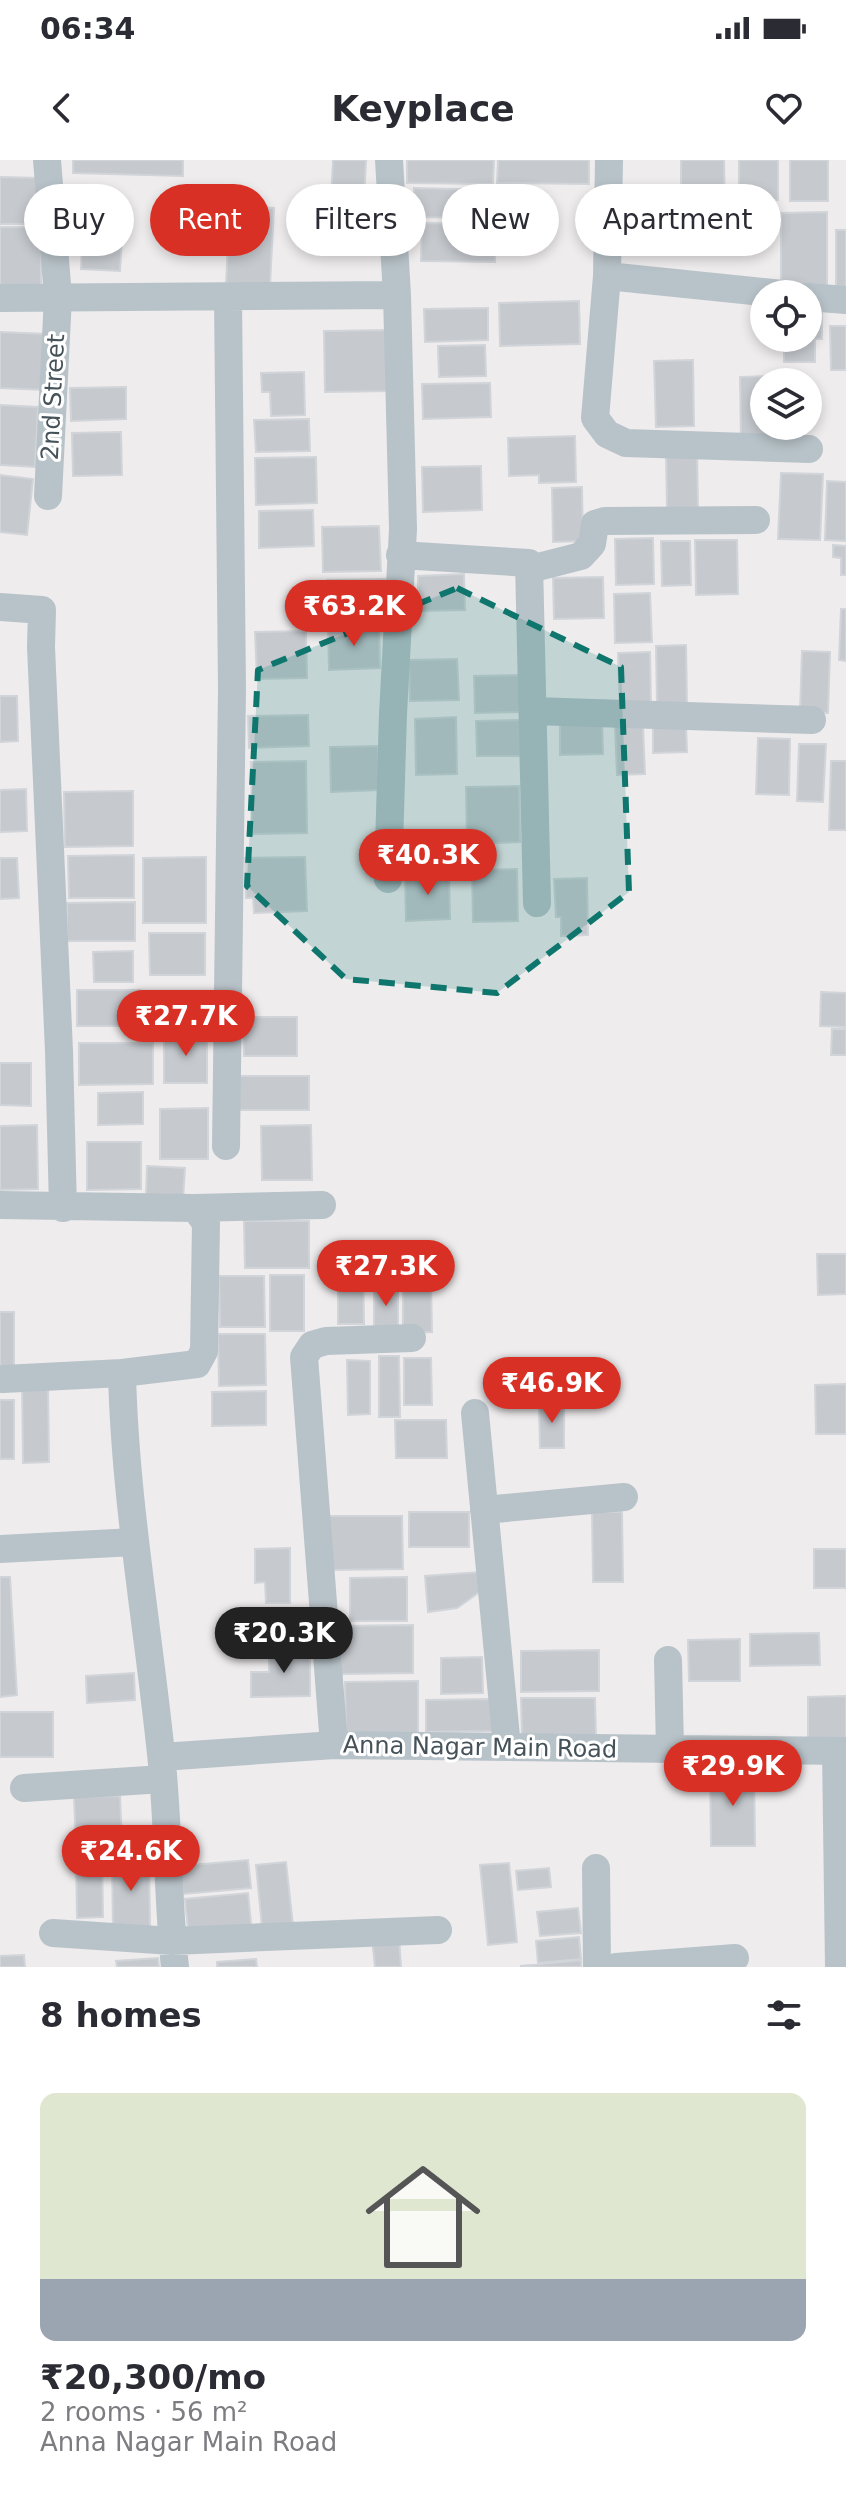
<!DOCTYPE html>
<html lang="en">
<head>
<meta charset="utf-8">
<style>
  body { margin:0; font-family:"DejaVu Sans",sans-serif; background:#f2f2f3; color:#2b2b33; height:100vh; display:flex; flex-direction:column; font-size:30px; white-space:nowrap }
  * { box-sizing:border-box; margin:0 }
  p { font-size:26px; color:#7c7c81 }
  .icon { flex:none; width:44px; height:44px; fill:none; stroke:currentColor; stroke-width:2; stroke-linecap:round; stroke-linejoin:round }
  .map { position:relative; height:1807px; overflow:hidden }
  .drawer { display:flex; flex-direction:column; background:#fff; flex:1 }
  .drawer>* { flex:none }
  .guide { position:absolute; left:24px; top:24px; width:798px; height:72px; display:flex; gap:16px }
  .tools { position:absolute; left:750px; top:120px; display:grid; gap:16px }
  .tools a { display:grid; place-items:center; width:72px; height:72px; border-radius:50%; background:#fff; box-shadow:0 4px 12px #0003; font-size:40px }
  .price { position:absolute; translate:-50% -68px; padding:0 18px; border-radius:28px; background:#d93025; color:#fff; font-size:26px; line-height:52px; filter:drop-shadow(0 2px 4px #0008) }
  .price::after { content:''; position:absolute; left:50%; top:48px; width:24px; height:18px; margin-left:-12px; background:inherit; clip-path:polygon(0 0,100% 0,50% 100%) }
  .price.selected { background:#222; color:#fff }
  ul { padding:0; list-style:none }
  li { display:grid; align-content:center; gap:16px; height:424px; padding:0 40px }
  li span { display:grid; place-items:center; height:248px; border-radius:16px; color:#555 }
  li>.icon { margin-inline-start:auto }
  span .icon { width:144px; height:144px; fill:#fffc; stroke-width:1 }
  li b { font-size:34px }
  h2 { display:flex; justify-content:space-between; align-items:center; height:96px; padding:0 40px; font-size:34px }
  .tag { padding:0 28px; border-radius:36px; background:#fff; box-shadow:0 4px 12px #0003; font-size:28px; line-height:72px }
  .tag.selected { background:#d93025; color:#fff }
  .status { display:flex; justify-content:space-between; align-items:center; height:56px; padding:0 40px; background:#fff; direction:ltr }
  .status svg { height:22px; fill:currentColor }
  header { display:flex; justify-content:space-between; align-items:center; height:104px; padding:0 40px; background:#fff; font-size:36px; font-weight:700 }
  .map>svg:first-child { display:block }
</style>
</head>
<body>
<div class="status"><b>06:34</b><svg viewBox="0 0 49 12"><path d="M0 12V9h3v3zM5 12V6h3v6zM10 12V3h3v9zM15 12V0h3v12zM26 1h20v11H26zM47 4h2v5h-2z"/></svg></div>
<header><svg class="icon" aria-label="back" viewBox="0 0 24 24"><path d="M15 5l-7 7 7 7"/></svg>Keyplace<svg class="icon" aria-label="heart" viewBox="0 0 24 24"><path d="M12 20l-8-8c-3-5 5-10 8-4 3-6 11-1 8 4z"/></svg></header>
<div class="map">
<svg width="846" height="1807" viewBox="0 0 846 1807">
  <rect width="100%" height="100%" fill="#efeced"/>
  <path fill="#c6cacf" stroke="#d1d4d8" stroke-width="2" d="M73,0h110v16l-110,-3z
    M333,0h33l-3,59 -33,-2z
    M407,0h87l-1,24 -86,-1z
    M498,0h91v24l-92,-1z
    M681,0h43l1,46 -44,1z
    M739,0h39v40l-39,1z
    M790,0h38v41h-38z
    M0,17l40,1 -1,46h-39z
    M414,28l80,2v28l-80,-1z
    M230,46l44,2 -4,77 -44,-2z
    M827,52v79h-46v-78z
    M83,60l40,2 -3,49 -39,-2z
    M422,63l74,1 -1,38 -74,-1z
    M0,67h41v61h-41z
    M836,70h10v63h-10z
    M579,141l1,43 -80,2 -1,-43z
    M488,148v32l-63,2 -1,-33z
    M808,153h14v26h-7v23h-31v-24h24z
    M830,166h16v44h-15z
    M390,170l1,61 -66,1 -1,-61z
    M0,172l46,2 -3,56 -43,-2z
    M485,185l1,31 -47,1 -1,-31z
    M693,200l1,66 -38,1 -2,-66z
    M304,212l1,43 -34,1 -1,-24h-8l-1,-19z
    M778,216v6h-14v44h15v14l-38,1 -1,-64z
    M490,223l1,34 -68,2 -1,-35z
    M126,227v32l-55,2 -1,-33z
    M0,245l38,2 -3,60 -35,-2z
    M309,259l1,32 -54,1 -2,-32z
    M121,272l1,43 -49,1 -1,-43z
    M575,276l1,46 -37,1v-8l-30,1 -1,-38z
    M697,292l1,55 -31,1 -1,-55z
    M316,297l1,46 -61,2 -1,-47z
    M481,306l1,44 -59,2 -1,-45z
    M781,313l42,1 -3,66 -42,-1z
    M0,315l33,4 -6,56 -27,-3z
    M827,321l19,1v59l-21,-1z
    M582,327l1,54 -30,1 -1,-54z
    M313,350l1,36 -55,2v-37z
    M379,366l2,45 -58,1 -1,-45z
    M653,378l1,46 -38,1 -1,-46z
    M695,380h42l1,54 -42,1z
    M661,381h29l1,44 -29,1z
    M833,385l13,1v29h-5v-17l-8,-1z
    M464,414l1,36 -47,1v-35z
    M603,417l1,41 -50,1 -1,-41z
    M385,419l1,42 -58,1 -1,-42z
    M650,433l2,49 -37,1 -1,-49z
    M841,449h5v52l-7,-1z
    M379,466l1,42 -51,2 -1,-43z
    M306,471l1,47 -50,1 -2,-47z
    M686,485l1,59 -30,1 -1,-59z
    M802,491l28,1 -2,61 -28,-1z
    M650,492l1,55 -31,1 -2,-55z
    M457,499l2,41 -49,1 -1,-41z
    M524,515l1,37 -50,1 -1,-37z
    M0,536h17l1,45 -18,1z
    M308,555l1,31 -60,2 -1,-32z
    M456,557l1,57 -41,1 -1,-56z
    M602,559l1,35 -43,1v-35z
    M520,560l1,36h-44l-1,-35z
    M686,564l1,28 -34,1v-28z
    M643,565l2,49 -28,1 -2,-49z
    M758,578l32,1 -1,56 -33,-1z
    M799,584h27l-3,58 -26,-1z
    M378,586l1,44 -48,2 -1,-45z
    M306,601l1,72 -55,1 -1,-72z
    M831,601h15v69h-17z
    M519,626l1,56 -53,2 -1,-57z
    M26,629l1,42 -27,1v-42z
    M133,631v55l-68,1 -1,-55z
    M134,695v43h-65l-1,-42z
    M206,697v66h-63v-65z
    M305,697l2,54 -53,2 -1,-15h-7l-1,-40z
    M0,698h17l2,40 -19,1z
    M517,709l1,52 -45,1 -1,-52z
    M449,713l1,46 -44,2 -1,-46z
    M587,718l1,57 -27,1v-19h-5l-2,-38z
    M135,742v39h-68v-38z
    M149,773h56v42h-55z
    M133,791v31h-39l-1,-30z
    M77,830h64l1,36h-65z
    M821,832l25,1v34l-26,-1z
    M243,857h54v39h-53z
    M832,869h14v26h-15z
    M164,872h43v51h-43z
    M79,883h74v41l-74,1z
    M0,903h31v43l-31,-1z
    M236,916h73v34h-73z
    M143,932v32l-45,1v-32z
    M208,948v51h-48v-50z
    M37,965l1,64 -38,1v-64z
    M311,965l1,55h-50l-1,-54z
    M87,982h54v47l-54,1z
    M147,1006l38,2 -2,31 -37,-2z
    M244,1061h65v47h-64z
    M338,1094h25l1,70h-26z
    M817,1094h29v40l-28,1z
    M270,1115h34v56h-34z
    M219,1116h45l1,51h-45z
    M403,1122h28l1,50 -29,1z
    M374,1124h24v48h-24z
    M0,1152h14v61h-14z
    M218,1174h47l1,51 -47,1z
    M379,1196h20l1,61h-21z
    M404,1198h27l1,47h-28z
    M347,1200l23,1v53l-22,1z
    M22,1222h26l1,80 -26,1z
    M846,1224v50h-30l-1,-49z
    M266,1231v34l-54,1v-34z
    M0,1240h14v59h-14z
    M539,1243h25v45h-24z
    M395,1260h51l1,38h-51z
    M409,1352h60v35h-60z
    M592,1352h30l1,70h-30z
    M328,1356h74l1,53 -74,1z
    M290,1388v55h-24l-1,-21 -10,1v-34z
    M814,1389h32v39h-32z
    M480,1412l1,19 -24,17 -29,4 -3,-36z
    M0,1417h10l7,118 -17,2z
    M407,1417v44h-57v-43z
    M413,1465v48l-72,1v-48z
    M819,1473l1,32 -70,1v-32z
    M740,1479v42h-51l-1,-41z
    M269,1490h41v46l-59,1v-25h18z
    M599,1490v41l-78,1v-41z
    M482,1497l1,36 -42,1v-36z
    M134,1513l1,27 -48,3 -1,-27z
    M418,1521v56h-72l-1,-55z
    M846,1536v51h-38v-50z
    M521,1538h74l1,39 -74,1z
    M492,1539v32l-66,1v-32z
    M0,1552h53v45h-53z
    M754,1609l1,77h-44l-1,-76z
    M120,1636l2,46 -46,1 -2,-46z
    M149,1697l1,71 -37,1 -1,-71z
    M102,1698l1,59 -26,1 -1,-59z
    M248,1700l3,28 -68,6 -2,-28z
    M286,1702l8,72 -31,3 -7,-72z
    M509,1703l8,79 -29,3 -8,-80z
    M549,1708l2,19 -33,3 -2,-19z
    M248,1733l4,40 -63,6 -4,-40z
    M578,1748l3,25 -41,3 -3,-24z
    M399,1777l2,30h-26l-3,-28z
    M579,1777l2,22 -43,4 -2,-22z
    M24,1795l1,12h-25v-11z
    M158,1798l1,9h-42l-1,-6z
    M256,1799l1,8h-40v-5z
    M581,1800v7h-60v-1z"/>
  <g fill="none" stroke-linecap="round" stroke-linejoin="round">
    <path stroke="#b8c3c9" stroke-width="28" d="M47,0l11,137 -10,199
      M609,0l-2,116 -12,142 12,16 19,9 183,6
      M607,116l175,18
      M808,137l38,3
      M0,138l397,-3
      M400,395l129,8 8,340
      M530,409l51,-13 11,-12 3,-20 10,-3 151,-1
      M0,447l42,3 -1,37 18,404 4,157
      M533,551l279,9
      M388,719l5,-165 10,-185 -6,-234 -8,-135
      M226,986l6,-457 -4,-392
      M0,1045l195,3 127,-3
      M3,1219l119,-6
      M475,1253l32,334
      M484,1350l140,-13
      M0,1389l134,-7
      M668,1500l2,89
      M334,1585l-30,-388 8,-12 14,-4 86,-3
      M836,1591l3,216
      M162,1597l172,-12 512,6
      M24,1628l139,-9
      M596,1708l1,99
      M53,1773l119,8 266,-11
      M175,1807c-8,-71 -6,-142 -14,-213 -13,-127 -36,-253 -39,-381l75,-9 7,-13 2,-128 -11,-15
      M616,1807l119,-9"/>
  </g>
  <path fill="#0f766e" fill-opacity="0.2" stroke="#0f766e" stroke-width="6" stroke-dasharray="16 10" stroke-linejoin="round" d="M457,428l164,79 8,225 -132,101 -151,-14 -99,-93 11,-216z"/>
  <g text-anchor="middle" stroke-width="6" stroke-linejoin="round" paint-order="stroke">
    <g font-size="24" fill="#455259" stroke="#fff">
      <text transform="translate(53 237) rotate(-87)" y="8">2nd Street</text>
      <text transform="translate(480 1587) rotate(1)" y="8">Anna Nagar Main Road</text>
    </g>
  </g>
</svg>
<div class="tools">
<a><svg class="icon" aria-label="locate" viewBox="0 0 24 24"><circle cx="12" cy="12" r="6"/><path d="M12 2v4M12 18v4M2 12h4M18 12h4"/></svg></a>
<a><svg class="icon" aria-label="layers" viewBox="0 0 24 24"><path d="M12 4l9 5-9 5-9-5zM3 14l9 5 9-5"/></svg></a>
</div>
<b class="price" style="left:354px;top:488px">₹63.2K</b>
<b class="price" style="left:428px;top:737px">₹40.3K</b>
<b class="price" style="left:186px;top:898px">₹27.7K</b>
<b class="price" style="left:386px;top:1148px">₹27.3K</b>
<b class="price" style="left:552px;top:1265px">₹46.9K</b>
<b class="price selected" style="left:284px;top:1515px">₹20.3K</b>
<b class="price" style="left:733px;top:1648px">₹29.9K</b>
<b class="price" style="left:131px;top:1733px">₹24.6K</b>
<div class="guide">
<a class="tag">Buy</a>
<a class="tag selected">Rent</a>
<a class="tag">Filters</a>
<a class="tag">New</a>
<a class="tag">Apartment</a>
</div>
</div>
<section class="drawer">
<h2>8 homes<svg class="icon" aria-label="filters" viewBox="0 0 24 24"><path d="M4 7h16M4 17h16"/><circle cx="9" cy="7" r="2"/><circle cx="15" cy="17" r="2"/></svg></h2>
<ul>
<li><span style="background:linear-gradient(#dfe7d0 75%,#9aa5b1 0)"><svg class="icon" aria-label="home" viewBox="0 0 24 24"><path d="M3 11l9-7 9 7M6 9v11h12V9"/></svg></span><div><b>₹20,300/mo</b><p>2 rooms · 56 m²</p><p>Anna Nagar Main Road</p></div></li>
</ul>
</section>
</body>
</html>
